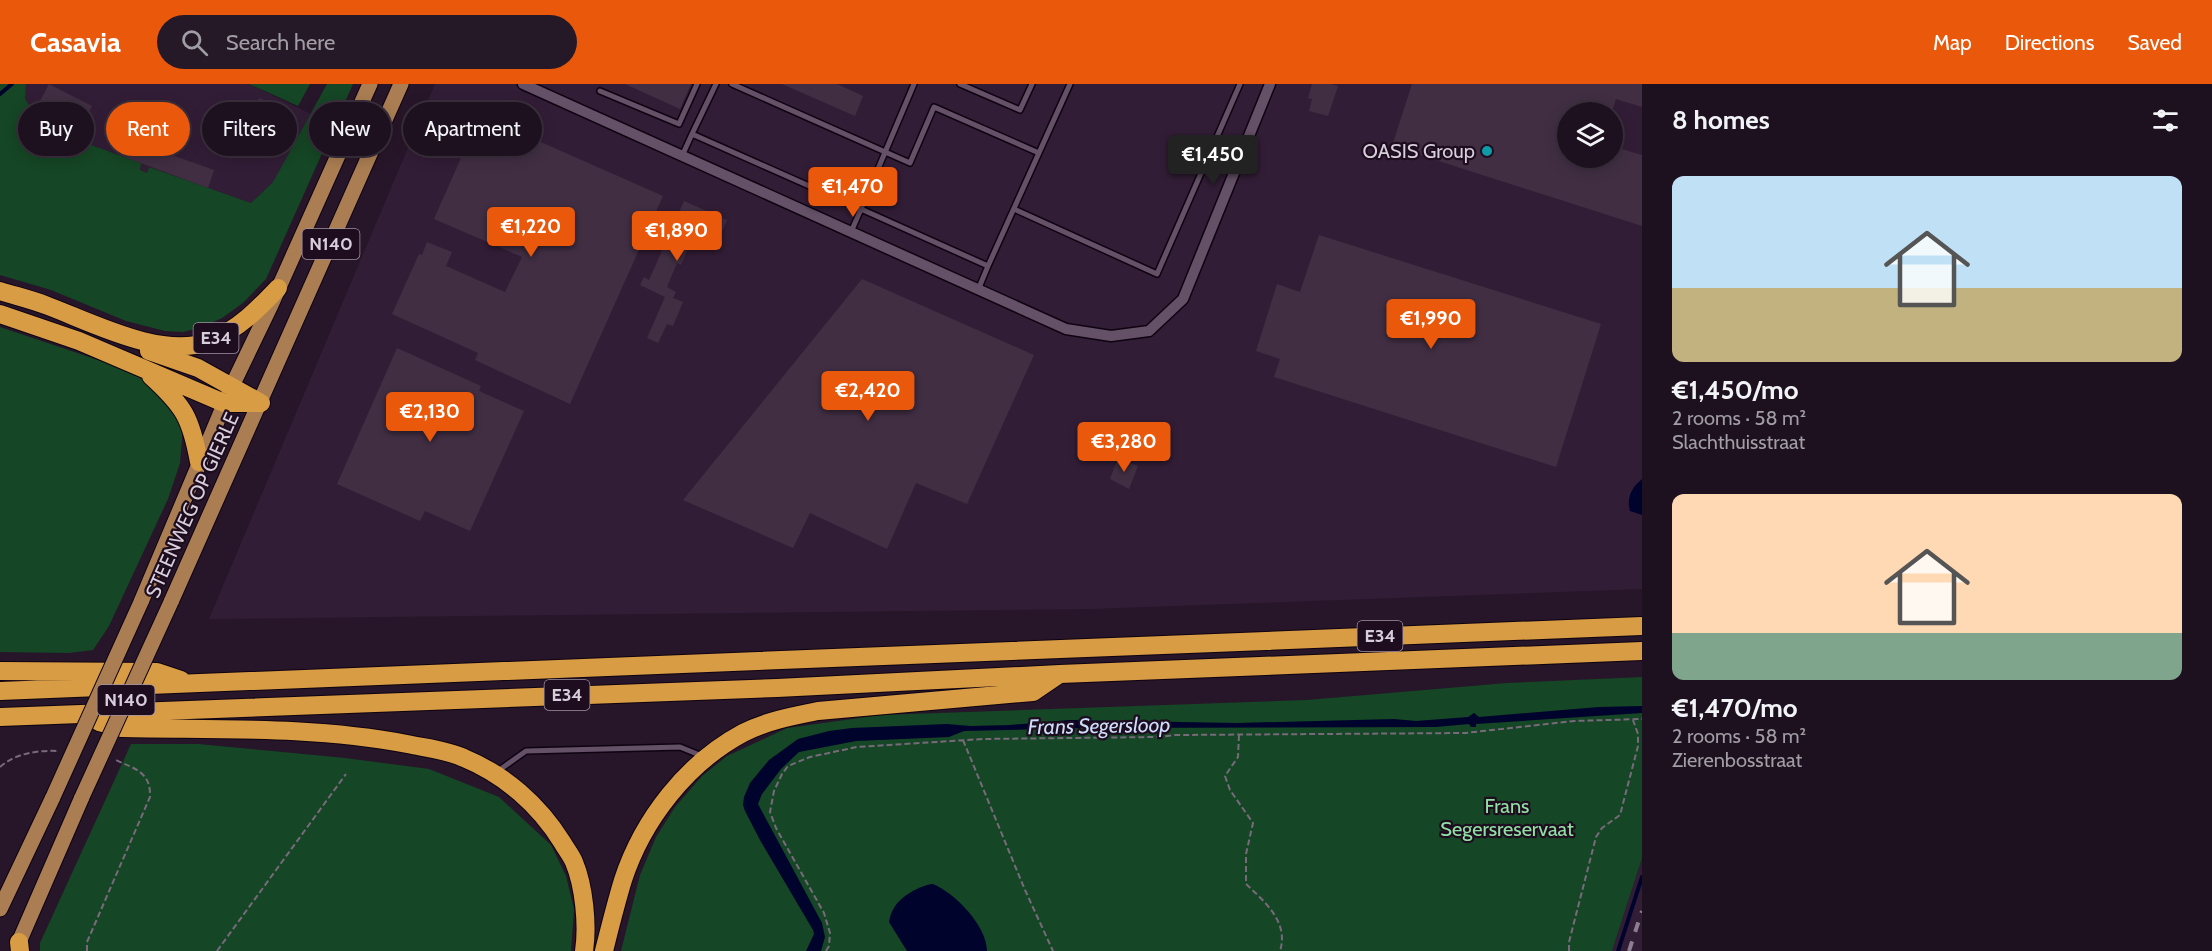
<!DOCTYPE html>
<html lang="en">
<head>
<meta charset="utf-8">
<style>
  body { margin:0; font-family:Cabin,sans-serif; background:#251928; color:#f1f3f6; height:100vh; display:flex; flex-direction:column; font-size:22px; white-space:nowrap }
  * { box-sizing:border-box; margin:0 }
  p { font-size:20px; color:#a09da4 }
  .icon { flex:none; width:33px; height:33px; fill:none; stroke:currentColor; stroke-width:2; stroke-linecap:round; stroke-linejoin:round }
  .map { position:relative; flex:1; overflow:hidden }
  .side { display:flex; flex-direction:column; background:#1d101f; width:570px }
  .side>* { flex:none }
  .guide { position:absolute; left:18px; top:18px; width:570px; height:54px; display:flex; gap:12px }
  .buttons { position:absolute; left:1557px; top:18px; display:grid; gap:12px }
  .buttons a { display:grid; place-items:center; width:66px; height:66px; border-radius:50%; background:#1d101f; box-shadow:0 3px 15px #0003,0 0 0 2px #3b303d; font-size:30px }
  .price { position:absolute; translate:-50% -51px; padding:0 14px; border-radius:6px; background:#ea580c; color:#fff; font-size:20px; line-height:39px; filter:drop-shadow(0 2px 3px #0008) }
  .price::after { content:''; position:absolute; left:50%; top:36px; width:18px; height:14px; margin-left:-9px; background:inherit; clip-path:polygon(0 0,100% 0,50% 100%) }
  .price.current { background:#222; color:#fff }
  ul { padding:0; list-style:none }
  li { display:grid; align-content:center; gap:12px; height:318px; padding:0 30px }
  li span { display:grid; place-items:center; height:186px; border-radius:12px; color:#555 }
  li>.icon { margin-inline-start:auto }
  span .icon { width:108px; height:108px; fill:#fffc; stroke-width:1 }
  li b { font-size:26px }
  h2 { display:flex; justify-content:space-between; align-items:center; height:72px; padding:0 30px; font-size:26px }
  .tag { padding:0 21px; border-radius:27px; background:#1d101f; box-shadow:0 3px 15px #0003,0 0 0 2px #3b303d; font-size:21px; line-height:54px }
  .tag.current { background:#ea580c; color:#fff }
  header { display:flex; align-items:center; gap:36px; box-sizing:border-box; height:84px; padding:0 30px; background:#ea580c; color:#fff }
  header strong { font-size:28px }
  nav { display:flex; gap:33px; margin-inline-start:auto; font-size:21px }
  .search { width:420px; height:54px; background:#251928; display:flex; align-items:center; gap:15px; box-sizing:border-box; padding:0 21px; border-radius:33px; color:#a09da4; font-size:22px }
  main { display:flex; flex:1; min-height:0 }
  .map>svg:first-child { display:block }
</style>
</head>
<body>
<header>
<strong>Casavia</strong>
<div class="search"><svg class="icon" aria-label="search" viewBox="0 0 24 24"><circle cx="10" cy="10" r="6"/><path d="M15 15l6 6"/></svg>Search here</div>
<nav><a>Map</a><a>Directions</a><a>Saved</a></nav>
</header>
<main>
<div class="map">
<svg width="1642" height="867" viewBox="0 0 1642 867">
  <rect width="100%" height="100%" fill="#271629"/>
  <path fill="#321d36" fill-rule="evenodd" d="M26,0h223l62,30 -38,68 -22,21 -102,-36 -2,6 -8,-3 2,-7 -58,-21 -8,-10 -42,-21 -8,-12z
    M435,0h1207v505l-552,20 -881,10zM1568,28h44v46h-44z
    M1642,774v93h-30z"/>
  <path fill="#154625" d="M0,0h26l-1,15 8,12 42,21 8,10 58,21 -1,7 7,3 2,-6 102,36 22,-21 54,-98h26l-87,195 -23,24 -21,15 -19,9 -20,5 -18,-1 -39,-10 -75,-31 -51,-15z
    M249,0h61l-12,22z
    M0,243l134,45 29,20 20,34 -3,37 -12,36 -59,127 -16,24 -24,3 -69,-1z
    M1642,593v181l-30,93h-991l19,-76 16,-38 19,-30 27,-31 25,-20 60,-28 94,-13 426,-15 200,-17z
    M131,660h67l147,14 84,11 70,28 52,48 15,31 8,33 -3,42h-531v-8z"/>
  <path fill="#00032c" d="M1642,395v36l-12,-4c-4,-13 2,-24 12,-32z
    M1642,622v7l-166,11v3h-5l-2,-3 -33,3 -349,1 -123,3 -15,6 -93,4 -57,11 -18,17 -19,25 -4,10 64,119 3,14 -4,14h-15l8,-17 -1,-4 -53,-90 -15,-29 -2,-6 1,-8 6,-14 19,-23 29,-21 31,-8 23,-3 95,-4 23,2 40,-1 59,-5 168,3 157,-4 22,2 52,-4 6,-4 5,4 120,-10z
    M933,800c22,9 54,42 54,67h-80l-18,-29c1,-5 2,-10 5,-14 6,-11 26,-23 39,-24z"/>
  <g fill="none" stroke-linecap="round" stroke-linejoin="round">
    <path stroke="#00032c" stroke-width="4" d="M0,10l12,-10
      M1618,867l24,-74"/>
  </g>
  <path fill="#412e43" d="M49,0l43,22 -11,22 -43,-23z
    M625,0h66l-11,25z
    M782,0h55l26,12 -8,20z
    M1312,0h19l7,2 -10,30 -19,-5 3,-12 -4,-1z
    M1412,0h230v23l-26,-8 -4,13h-44v46h44v-12l30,9v71l-250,-80z
    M259,14l13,5 -19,42 -16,-7 5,-12 -14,-7 7,-16 19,7z
    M480,31l183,81 -93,208 -95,-44 3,-7 -86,-39 27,-60 3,1 5,-13 25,10 -6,14 59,26 17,-35 -88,-38z
    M124,54l90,32 -6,18 -89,-33z
    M684,117l43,19 -6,14 -23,-8 -17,39 -4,-2 -10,24 9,5 -3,6 10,4 -10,24 -6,-2 -9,19 -11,-5 18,-41 -25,-12 4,-8 5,3z
    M1319,151l282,89 -45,143 -282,-90 6,-18 -24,-8 21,-67 23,8z
    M862,195l172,76 -67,149 -51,-21 -29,66 -77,-36 -17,35 -110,-48z
    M397,264l84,38 -2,5 45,20 -54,120 -45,-20 -5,10 -83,-37z
    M1118,374l20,8 -9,23 -19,-10z"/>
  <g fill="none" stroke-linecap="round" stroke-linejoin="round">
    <defs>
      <path id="service" d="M716,0l-24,50 169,75 -10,23
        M732,0l178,79 24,-56 105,46
        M914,0l-53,125 127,57 82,-182
        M960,0l60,26 12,-26
        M600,7l79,33 18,-40
        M682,72l10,-22
        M1014,125l143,65 83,-190
        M978,206l10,-24
        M498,687l28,-20 154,-4 22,9"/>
      <path id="minor" d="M523,0l543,245 45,7 38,-5 34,-32 87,-215"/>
      <path id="primary" d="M141,518l91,-216 39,-81 99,-221
        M171,518l230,-518
        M0,825l53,-112
        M19,858l63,-145"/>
      <path id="motorway" d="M0,207c16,5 33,9 48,15 45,17 115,54 162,35 29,-12 48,-32 68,-53
        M0,230l79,27 145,62h37
        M149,267l49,17 63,35
        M151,292c33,30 40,42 48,86
        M0,587l157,1 24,8
        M0,607l1642,-65
        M0,633l777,-29 283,-14 582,-23
        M99,638l23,6c95,2 191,-2 285,16 19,4 40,6 57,14 41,17 75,47 98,84 4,7 9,13 12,20 10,24 14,63 10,89
        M19,858l1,9
        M604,867c6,-24 12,-48 19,-71 20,-61 64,-117 120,-147 23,-12 50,-17 75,-22l215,-19 25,-17"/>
    </defs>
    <use href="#service" stroke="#0f0311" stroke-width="8"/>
    <use href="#minor" stroke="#0f0311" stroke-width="13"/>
    <use href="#primary" stroke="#0f0311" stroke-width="17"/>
    <use href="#motorway" stroke="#0f0311" stroke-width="20"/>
    <path stroke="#786a7a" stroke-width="2" stroke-dasharray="6 3" stroke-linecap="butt" d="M1239,651l-1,22 -13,19 5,14 23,33 -7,31v30c19,18 43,38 34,67
      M963,656l62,150 28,61
      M0,683c16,-14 38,-17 59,-16
      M87,867v-9l63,-145c1,-26 -16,-28 -36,-38
      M217,867l129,-177
      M826,867l3,-5 1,-13 -6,-20 -48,-85 -6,-16 4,-21 8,-17 6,-8 22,-9 47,-10 126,-8 175,-2 17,-2 290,-2 109,-12 68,-2
      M1569,867v-9l27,-105 6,-9 18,-13 18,-69v-12l-5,-14"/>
    <use href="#service" stroke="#645067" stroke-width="5"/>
    <use href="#minor" stroke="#645067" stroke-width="10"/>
    <use href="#primary" stroke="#aa7e52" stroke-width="15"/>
    <use href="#motorway" stroke="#d89c44" stroke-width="18"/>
    <path stroke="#8d7f8f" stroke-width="4" stroke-dasharray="10 10" stroke-linecap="butt" d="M1629,867l13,-40"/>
    <defs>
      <path id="primary-bridge" d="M53,713l88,-195
        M82,713l89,-195"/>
    </defs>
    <use href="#primary-bridge" stroke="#0f0311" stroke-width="17" stroke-linecap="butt"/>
    <use href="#primary-bridge" stroke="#aa7e52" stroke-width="15"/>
  </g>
  <circle fill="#0f9aa8" stroke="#1d0d1f" stroke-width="2" cx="1487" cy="67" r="6"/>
  <g text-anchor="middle" stroke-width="4.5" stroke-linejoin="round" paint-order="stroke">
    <g fill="#1d0d1f" stroke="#a093a2" stroke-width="1.5">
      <rect x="302.5" y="145" width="57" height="30" rx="4.5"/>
      <rect x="193.5" y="239" width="45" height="30" rx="4.5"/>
      <rect x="1357.5" y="537" width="45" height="30" rx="4.5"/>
      <rect x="544.5" y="596" width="45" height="30" rx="4.5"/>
      <rect x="97.5" y="601" width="57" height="30" rx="4.5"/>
    </g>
    <g font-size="18" font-weight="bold" fill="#d8cdda">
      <text x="331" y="166">N140</text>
      <text x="216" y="260">E34</text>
      <text x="1380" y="558">E34</text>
      <text x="567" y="617">E34</text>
      <text x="126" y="622">N140</text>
    </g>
    <g font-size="20" fill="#d8cdda" stroke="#1d0d1f" text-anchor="end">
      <text x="1475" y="74">OASIS Group</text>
    </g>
    <g font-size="20" fill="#d8cdda" stroke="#1d0d1f">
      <text transform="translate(192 421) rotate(-66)" y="7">STEENWEG OP GIERLE</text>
    </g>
    <g font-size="20" fill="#90e0a4" stroke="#1d0d1f">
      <text x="1507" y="729">Frans<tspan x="1507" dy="23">Segersreservaat</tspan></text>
    </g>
    <g font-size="21" font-style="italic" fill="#cdddfc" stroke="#1d0d1f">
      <text transform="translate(1099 642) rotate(-1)" y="7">Frans Segersloop</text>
    </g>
  </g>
</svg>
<div class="buttons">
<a><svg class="icon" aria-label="layers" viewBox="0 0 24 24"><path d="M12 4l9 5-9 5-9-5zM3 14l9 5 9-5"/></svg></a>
</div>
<b class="price current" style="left:1213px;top:102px">€1,450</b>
<b class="price" style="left:853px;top:134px">€1,470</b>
<b class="price" style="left:531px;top:174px">€1,220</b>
<b class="price" style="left:677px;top:178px">€1,890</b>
<b class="price" style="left:1431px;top:266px">€1,990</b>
<b class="price" style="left:868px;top:338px">€2,420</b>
<b class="price" style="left:430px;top:359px">€2,130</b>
<b class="price" style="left:1124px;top:389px">€3,280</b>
<div class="guide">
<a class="tag">Buy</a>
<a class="tag current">Rent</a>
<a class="tag">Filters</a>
<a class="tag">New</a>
<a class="tag">Apartment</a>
</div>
</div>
<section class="side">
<h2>8 homes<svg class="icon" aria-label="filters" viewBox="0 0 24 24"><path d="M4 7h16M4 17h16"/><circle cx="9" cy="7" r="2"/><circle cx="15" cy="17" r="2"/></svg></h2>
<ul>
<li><span style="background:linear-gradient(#bfe0f5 60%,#c2b280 0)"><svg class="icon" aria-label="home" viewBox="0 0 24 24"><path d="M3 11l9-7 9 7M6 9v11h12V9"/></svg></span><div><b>€1,450/mo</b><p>2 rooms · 58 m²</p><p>Slachthuisstraat</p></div></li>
<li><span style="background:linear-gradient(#ffd9b3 75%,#7fa58c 0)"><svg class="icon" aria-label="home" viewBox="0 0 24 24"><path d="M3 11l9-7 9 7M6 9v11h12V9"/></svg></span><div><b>€1,470/mo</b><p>2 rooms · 58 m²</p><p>Zierenbosstraat</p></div></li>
</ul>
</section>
</main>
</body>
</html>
